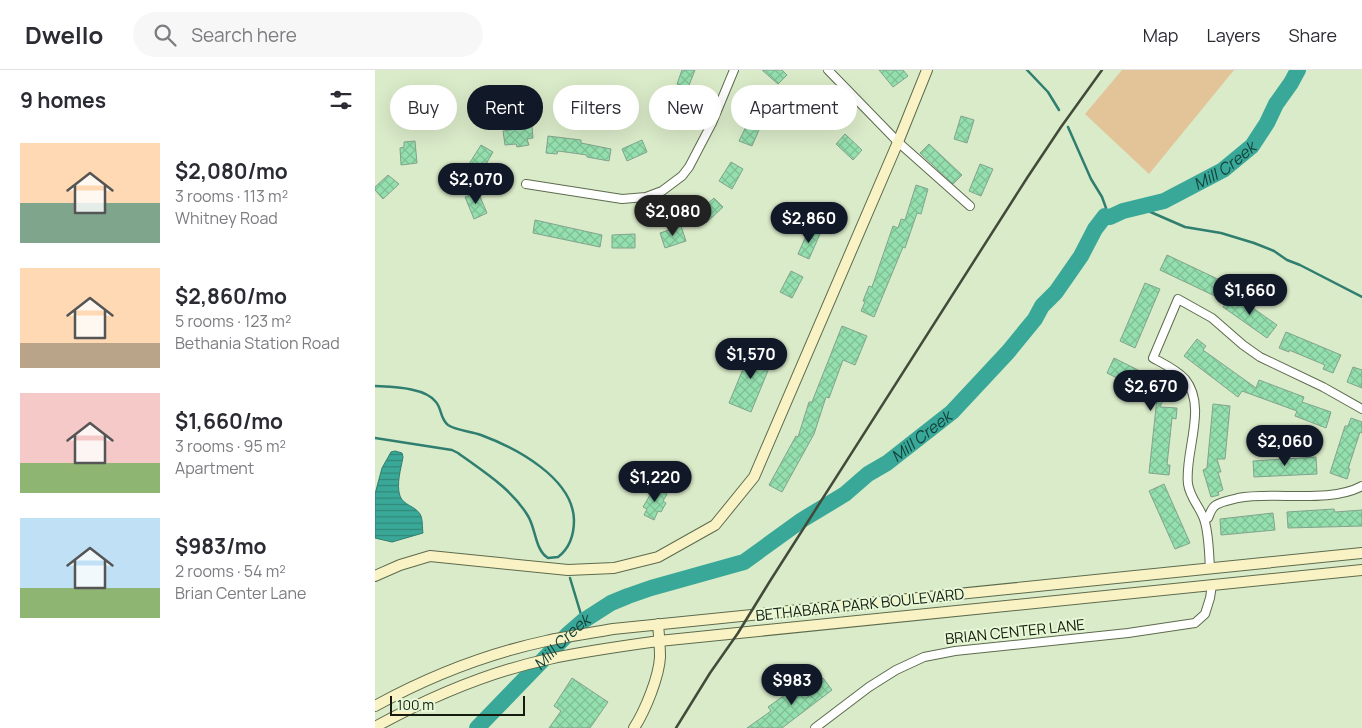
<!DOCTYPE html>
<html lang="en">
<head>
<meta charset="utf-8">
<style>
  body { margin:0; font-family:Manrope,sans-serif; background:#f7f7f7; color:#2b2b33; height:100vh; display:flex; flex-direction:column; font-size:19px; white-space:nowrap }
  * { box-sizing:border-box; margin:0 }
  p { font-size:16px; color:#7c7c81 }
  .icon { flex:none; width:28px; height:28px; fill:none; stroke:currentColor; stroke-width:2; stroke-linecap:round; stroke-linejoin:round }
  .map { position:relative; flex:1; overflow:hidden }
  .panel { display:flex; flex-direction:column; background:#fff; width:375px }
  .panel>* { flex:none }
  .top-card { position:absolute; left:15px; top:15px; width:475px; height:45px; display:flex; gap:10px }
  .scale { position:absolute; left:15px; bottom:12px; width:135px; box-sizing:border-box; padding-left:5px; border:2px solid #161b0f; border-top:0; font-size:14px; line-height:18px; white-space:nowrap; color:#161b0f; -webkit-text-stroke:4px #e7f8d6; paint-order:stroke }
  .price { position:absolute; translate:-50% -42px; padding:0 11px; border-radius:18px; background:#111827; color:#fff; font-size:16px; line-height:32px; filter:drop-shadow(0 1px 2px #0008) }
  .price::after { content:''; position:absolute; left:50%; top:30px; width:15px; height:11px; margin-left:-8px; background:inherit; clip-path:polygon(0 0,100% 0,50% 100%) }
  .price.active { background:#222; color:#fff }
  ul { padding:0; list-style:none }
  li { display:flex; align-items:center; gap:15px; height:125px; padding:0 20px }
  li span { display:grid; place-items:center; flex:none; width:140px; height:100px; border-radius:0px; color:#555 }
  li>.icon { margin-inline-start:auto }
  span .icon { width:60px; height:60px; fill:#fffc; stroke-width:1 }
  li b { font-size:21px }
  h2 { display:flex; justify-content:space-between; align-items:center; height:60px; padding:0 20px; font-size:21px }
  .tag { padding:0 18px; border-radius:22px; background:#fff; box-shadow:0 5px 20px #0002; font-size:18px; line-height:45px }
  .tag.active { background:#111827; color:#fff }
  header { display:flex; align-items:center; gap:30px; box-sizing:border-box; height:70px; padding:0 25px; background:#fff; border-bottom:1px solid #e1e1e2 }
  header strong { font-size:24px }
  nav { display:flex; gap:28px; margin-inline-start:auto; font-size:18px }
  .search { width:350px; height:45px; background:#f7f7f7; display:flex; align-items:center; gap:12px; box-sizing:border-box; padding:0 18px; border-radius:28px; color:#7c7c81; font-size:19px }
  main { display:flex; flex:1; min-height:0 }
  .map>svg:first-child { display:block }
</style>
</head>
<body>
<header>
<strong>Dwello</strong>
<div class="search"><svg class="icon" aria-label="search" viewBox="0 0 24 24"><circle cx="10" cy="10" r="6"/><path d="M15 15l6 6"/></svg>Search here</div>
<nav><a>Map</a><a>Layers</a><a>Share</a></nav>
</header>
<main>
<section class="panel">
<h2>9 homes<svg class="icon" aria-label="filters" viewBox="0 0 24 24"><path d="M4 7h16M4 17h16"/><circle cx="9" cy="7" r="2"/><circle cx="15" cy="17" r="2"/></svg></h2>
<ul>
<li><span style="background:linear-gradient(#ffd9b3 60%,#7fa58c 0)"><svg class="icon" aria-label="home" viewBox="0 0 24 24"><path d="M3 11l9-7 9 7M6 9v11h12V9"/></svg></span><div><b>$2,080/mo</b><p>3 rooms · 113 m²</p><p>Whitney Road</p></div></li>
<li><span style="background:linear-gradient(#ffd9b3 75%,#b9a48a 0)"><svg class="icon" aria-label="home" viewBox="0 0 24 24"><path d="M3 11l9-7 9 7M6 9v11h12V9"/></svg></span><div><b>$2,860/mo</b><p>5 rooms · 123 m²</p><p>Bethania Station Road</p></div></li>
<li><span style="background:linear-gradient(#f6c9c9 70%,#8fb573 0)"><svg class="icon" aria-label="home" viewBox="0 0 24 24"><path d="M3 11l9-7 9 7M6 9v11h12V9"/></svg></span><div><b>$1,660/mo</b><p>3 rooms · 95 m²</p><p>Apartment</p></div></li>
<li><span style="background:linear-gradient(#bfe0f5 70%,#8fb573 0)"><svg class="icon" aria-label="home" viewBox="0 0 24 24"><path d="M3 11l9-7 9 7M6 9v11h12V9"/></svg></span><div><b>$983/mo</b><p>2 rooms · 54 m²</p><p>Brian Center Lane</p></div></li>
</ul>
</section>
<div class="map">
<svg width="987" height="658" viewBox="0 0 987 658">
  <defs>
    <pattern id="water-rules" width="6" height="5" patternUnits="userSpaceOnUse" patternTransform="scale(1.25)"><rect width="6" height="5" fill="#3aa898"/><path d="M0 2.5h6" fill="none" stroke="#30887a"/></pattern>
    <pattern id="building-cross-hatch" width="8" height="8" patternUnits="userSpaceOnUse" patternTransform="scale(1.25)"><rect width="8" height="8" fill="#94dfae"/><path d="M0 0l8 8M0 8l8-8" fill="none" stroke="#7fbf94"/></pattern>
  </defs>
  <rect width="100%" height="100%" fill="#daebc9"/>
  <path fill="#e3c398" d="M747,0h112l-85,104 -64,-60z"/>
  <path fill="url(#water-rules)" stroke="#2f7e6f" d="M20,381l7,2 1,4c-2,12 -7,27 -3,39 3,9 15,10 20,18 3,5 2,13 3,19l-31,9 -17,-4v-44l7,-26 9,-16z"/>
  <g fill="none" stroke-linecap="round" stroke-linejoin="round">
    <path stroke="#2f7e6f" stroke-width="2.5" d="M652,0l21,22 11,18
      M693,57l23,52 11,18 4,11 -1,8
      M764,137l46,20 36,6 33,10 20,8 13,9 13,5 62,32
      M0,316c17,1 50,1 61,16 6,7 4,17 12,23 9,6 23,6 33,10 35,13 92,43 93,85 0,15 -4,28 -16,37l-10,1c-13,-8 -12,-29 -20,-42 -16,-27 -44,-44 -70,-63l-6,-3 -77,-12
      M195,508l13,43"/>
    <path stroke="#3aa898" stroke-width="16" id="s1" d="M102,658l91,-94 15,-13 28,-18 17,-7 23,-8 93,-26 58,-42 43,-26 23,-20 19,-11 65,-51 56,-60 27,-33 7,-13 14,-14 25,-36 14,-27 10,-13 5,1 13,-6 41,-10 59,-31 29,-24 15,-23 9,-19 15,-21 7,-13"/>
  </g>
  <path fill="url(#building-cross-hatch)" stroke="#82a38d" d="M307,0h13l-7,18 -11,-4z
    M387,0h20l5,5 -9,9z
    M504,0h24l5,6 -15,11z
    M50,20l2,10h-2l1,6 -14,4 -4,-16z
    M288,27l18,7 -10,22 -13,-5 6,-14 -5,-2z
    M434,27l21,20 -10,10 -21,-20z
    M586,46l13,4 -7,23 -13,-4z
    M375,48l12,5 -10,23 -13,-5z
    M150,52l1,5 6,-1 1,12 -6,1 2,6 -12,2 -1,-3 -11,1 -2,-14 15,-2 -1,-6z
    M470,64l17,16 -9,10 -17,-16z
    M173,66l33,4v3l30,6 -2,12 -22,-4v-2l-29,-4 -1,3 -11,-1z
    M267,70l5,12 -20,9 -5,-12z
    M40,71l2,22 -16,2 -1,-17 4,-1v-5z
    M554,74l33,31 -9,9 -33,-31z
    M106,75l12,7 -11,19 -13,-7z
    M356,92l12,7 -11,20 -13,-8z
    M605,94l13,5 -12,27 -12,-5z
    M13,105l11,9 -16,15 -8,-9v-3z
    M541,115l12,4 -7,25 -4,-1 -12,35 -2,-1 -29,70 -13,-6 4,-9 -2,-1 6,-15 3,1 21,-61 5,2 3,-9 4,1z
    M103,122l9,21 -13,6 -9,-22z
    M339,128l9,9 -17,16 -9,-10z
    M160,150l67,15 -2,12 -67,-14z
    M306,156l5,15 -21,7 -5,-15z
    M434,159l11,5 -11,25 -11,-5z
    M260,164v14h-23v-13z
    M792,185l57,27 -7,15 -57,-27z
    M416,201l12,6 -11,21 -12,-6z
    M770,213l15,6 -25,59 -15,-7z
    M858,224l44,31 -10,13 -44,-31z
    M467,256l25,10 -12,29 -12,-5 -14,38 -3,-1 -12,37 -32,58 -13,-7 27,-49 2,1 11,-35h3z
    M911,262l55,23 -8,18 -10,-4 2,-4 -36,-15v2l-10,-4z
    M822,269l9,7 -3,4 53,38 3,-8 45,17 -2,5 29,10 -5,16 -31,-12 2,-5 -55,-20 -4,6 -54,-41z
    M377,277l22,9 -23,56 -22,-9z
    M739,288l56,28 -10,21 17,1 -1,11 -4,-1 -5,47h3l-1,10 -20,-2 8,-75 -50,-25z
    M978,297l9,3v18l-15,-6z
    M838,334l17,2 -5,53h-8l4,13h-3l5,18 -5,2 1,3 -8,2 -8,-27 4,-2z
    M976,348l11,4v11l-2,-1 -12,37h2l-3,10 -17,-6 15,-47h3z
    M941,387l1,17 -63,3 -1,-16z
    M789,414l26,59 -15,6 -26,-58z
    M277,417l15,7 -4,7 3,2 -5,9 -3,-1 -4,9 -10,-5 3,-6 -4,-2 7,-12 -2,-1z
    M959,439l1,3 27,-2v16l-74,2 -1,-16z
    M898,443l2,17 -54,5 -1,-16z
    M197,608l36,24 -18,26h-41l12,-17 -7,-5z
    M448,608l9,12 -50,38h-35l24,-17 -3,-4 32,-23 5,7z"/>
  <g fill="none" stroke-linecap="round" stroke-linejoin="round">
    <defs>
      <path id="street" d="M453,0l70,72 72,64
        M151,114l96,15 24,-2 16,-6 20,-15 7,-9 23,-44 22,-53
        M829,449l4,-1c2,-4 3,-10 8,-13 6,-4 15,-5 22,-7 37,-7 91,6 124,-12
        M835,499c-1,-15 -1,-36 -6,-50 -4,-12 -14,-21 -16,-35 -4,-31 20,-77 -3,-105 -8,-9 -21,-15 -32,-21l25,-59 34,19 31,27 17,12 63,30 39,22
        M440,658l54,-41 27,-17 28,-13 31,-6 173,-18 67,-10 10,-9 5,-16 2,-13"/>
      <path id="secondary" d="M0,506l25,-11 30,-9 138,14 46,-2 44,-11 57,-32 39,-48 144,-335 29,-72
        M0,636c53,-29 111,-52 171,-65 22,-5 45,-8 67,-12l749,-76
        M0,657c55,-30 113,-55 174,-68 37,-8 74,-13 110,-18l703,-71
        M259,658c11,-17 25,-51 26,-71 0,-11 -1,-22 -2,-33"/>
    </defs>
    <use href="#street" stroke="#5d6b4d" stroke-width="10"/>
    <use href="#secondary" stroke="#5d6b4d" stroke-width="12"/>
    <use href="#street" stroke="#fff" stroke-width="8"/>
    <use href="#secondary" stroke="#f8f2c4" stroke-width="10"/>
    <path stroke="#424a39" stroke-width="2.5" d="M301,658l34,-55 28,-40 32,-52 257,-403 34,-51 41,-57"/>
  </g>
  <g text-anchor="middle" stroke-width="4" stroke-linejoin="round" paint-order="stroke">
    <g font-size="15" fill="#161b0f" stroke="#e7f8d6">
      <text transform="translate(485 535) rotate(-6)" y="5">BETHABARA PARK BOULEVARD</text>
      <text transform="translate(640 562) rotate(-6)" y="5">BRIAN CENTER LANE</text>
    </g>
    <g font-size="16" font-style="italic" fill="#12423b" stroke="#e7f8d6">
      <text dy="6" stroke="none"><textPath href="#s1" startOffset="962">Mill Creek</textPath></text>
      <text dy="6" stroke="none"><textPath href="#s1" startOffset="541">Mill Creek</textPath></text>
      <text dy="6" stroke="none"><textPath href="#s1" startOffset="121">Mill Creek</textPath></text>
    </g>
  </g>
</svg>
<div class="scale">100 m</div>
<b class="price" style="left:101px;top:135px">$2,070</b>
<b class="price active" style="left:298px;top:167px">$2,080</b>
<b class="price" style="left:434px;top:174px">$2,860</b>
<b class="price" style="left:875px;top:246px">$1,660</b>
<b class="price" style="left:376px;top:310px">$1,570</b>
<b class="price" style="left:776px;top:342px">$2,670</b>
<b class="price" style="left:910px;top:397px">$2,060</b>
<b class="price" style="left:280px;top:433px">$1,220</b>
<b class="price" style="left:417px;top:636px">$983</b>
<div class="top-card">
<a class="tag">Buy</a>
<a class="tag active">Rent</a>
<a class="tag">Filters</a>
<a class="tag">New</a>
<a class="tag">Apartment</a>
</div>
</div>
</main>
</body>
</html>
